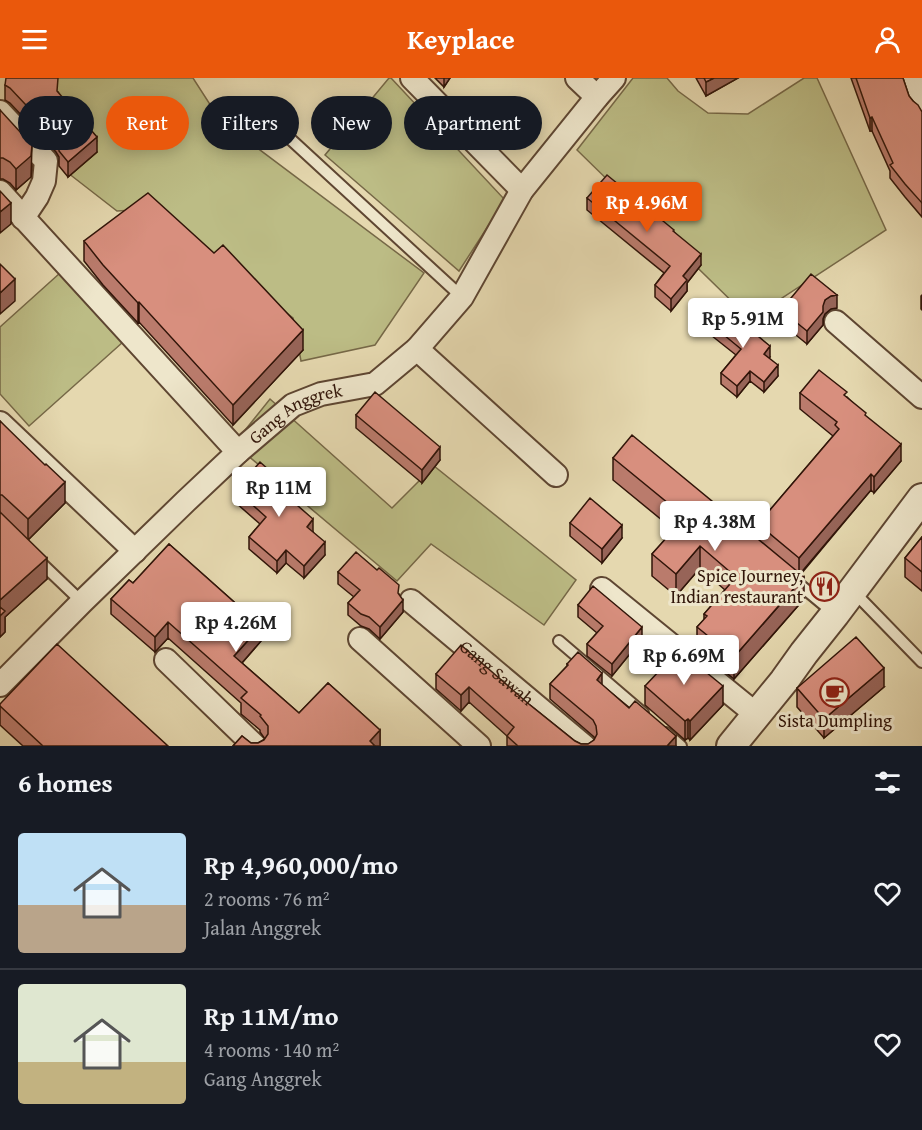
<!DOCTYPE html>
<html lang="en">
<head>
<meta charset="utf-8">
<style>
  body { margin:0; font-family:"Gentium Book Plus",serif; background:#242831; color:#f1f3f6; height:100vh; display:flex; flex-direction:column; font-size:22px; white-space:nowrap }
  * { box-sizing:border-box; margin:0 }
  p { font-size:20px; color:#9ea1a6 }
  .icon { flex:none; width:33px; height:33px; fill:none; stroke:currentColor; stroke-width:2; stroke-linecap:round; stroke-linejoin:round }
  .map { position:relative; height:668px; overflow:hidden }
  .sheet { display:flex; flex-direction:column; background:#171b24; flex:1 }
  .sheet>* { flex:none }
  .banner { position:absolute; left:18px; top:18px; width:600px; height:54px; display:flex; gap:12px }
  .price { position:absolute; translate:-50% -51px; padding:0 14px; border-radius:6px; background:#fff; color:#222; font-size:20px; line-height:39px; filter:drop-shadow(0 2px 3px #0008) }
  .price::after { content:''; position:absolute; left:50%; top:36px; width:18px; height:14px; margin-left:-9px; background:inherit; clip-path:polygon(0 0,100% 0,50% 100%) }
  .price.active { background:#ea580c; color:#fff }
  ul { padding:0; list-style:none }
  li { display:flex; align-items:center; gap:18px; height:150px; padding:0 18px }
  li+li { border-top:2px solid #363941 }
  li span { display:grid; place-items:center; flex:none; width:168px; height:120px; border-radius:6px; color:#555 }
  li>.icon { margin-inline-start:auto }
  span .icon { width:72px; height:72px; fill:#fffc; stroke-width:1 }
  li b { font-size:26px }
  h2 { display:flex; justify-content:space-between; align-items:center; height:72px; padding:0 18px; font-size:26px }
  .chip { padding:0 21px; border-radius:27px; background:#171b24; box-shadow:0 3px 15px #0003; font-size:21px; line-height:54px }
  .chip.active { background:#ea580c; color:#fff }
  header { display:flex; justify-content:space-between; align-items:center; height:78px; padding:0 18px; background:#ea580c; color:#fff; font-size:27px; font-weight:700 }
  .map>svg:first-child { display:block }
</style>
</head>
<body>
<header><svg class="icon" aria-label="menu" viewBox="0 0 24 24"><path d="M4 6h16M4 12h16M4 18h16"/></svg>Keyplace<svg class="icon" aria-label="person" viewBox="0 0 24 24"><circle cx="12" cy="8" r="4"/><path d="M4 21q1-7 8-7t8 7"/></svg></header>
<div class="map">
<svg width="922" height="668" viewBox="0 0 922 668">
  <rect width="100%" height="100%" fill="#e5d8af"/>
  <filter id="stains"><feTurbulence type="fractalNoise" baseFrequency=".00333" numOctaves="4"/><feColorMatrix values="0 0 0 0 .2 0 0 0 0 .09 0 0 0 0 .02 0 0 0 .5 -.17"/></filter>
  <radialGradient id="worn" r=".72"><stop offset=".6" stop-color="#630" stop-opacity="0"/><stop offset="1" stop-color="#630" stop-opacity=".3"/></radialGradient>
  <path fill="#bcbc85" stroke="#766847" stroke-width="1.5" d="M53,0h140l27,42 204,153 -49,72 -74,16 -8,-43 -142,-109 -34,2 -49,-38 29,-32 -44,-47z
    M389,0h2l114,122 -46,71 -134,-116z
    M633,0h34l11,13 30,22 40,1 56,-36h13l69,152 -136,89 -173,-169z
    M60,195l63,69 -94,84 -29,-32v-67z
    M270,321l122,109 42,-42 142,114 -32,45 -113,-81 -34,37 -163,-137z"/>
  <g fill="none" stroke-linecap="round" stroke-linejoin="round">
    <defs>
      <path id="service" d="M274,46l188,173
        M37,481l45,43
        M794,502l41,34
        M853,513l69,71
        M559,563l84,72
        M666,655l15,13"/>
      <g id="minor">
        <path d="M412,0l110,112"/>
        <path d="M577,0l20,19"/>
        <path d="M913,0l9,27"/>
        <path d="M0,34l46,49 -2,20 -7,16 -14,21"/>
        <path d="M0,114l238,260"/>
        <path d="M836,244l86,75"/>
        <path d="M417,271l139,126"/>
        <path d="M0,345l135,128"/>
        <path d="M602,511l155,126"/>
        <path id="s1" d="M411,523l173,145"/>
        <path d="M360,561l119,107"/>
        <path d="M166,582l89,86"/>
        <path id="s2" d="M0,607l82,-83 104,-101 52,-49 55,-47 28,-11 54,-10 42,-35 45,-52 60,-107 75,-93 17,-19"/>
      </g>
      <path id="tertiary" d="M731,668l53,-65 20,-28 31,-39 87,-116"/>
    </defs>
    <use href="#service" stroke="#5e4632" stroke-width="14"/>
    <use href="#minor" stroke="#5e4632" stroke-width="26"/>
    <use href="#tertiary" stroke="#5e4632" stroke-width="32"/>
    <use href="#service" stroke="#eee6cb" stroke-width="10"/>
    <use href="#minor" stroke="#eee6cb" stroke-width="22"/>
    <use href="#tertiary" stroke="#eee6cb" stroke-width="28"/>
  </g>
  <path fill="#ba7b6c" stroke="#311509" stroke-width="1.5" d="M435,0h15l-6,9z
    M696,0h42l-32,18z
    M851,0h52l6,18 13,16v105l-17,-20 -15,-19v-7l-18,-40h-2z
    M5,7l53,7 39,60 -29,25 -9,-11v-9l-3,-5 -46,-49 -5,-3z
    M0,32l32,56 -1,11 -15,13 -6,-7 -7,-4h-3z
    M587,120l87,34 27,33 -14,18v8l-16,20 -16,-14v-12l9,-12 -77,-63z
    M84,163l130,12 89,97 -70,75 -94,-103 -1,1 -35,-38 -19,-24z
    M922,217v15l-1,-1v-13z
    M837,230l-6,1 -6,5 -2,5v6l-16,19 -26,-21v-13z
    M707,243l63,36 -1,1 9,18 -14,16 -14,-11 -13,16 -16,-13v-11l15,-18 -29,-23z
    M800,315l47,4 19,20 35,44 -27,32 -3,-3 -70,84 3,25 -70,80 -37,-30v-22l7,-7v-6l21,-24 -25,-22 -24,28 -24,-20v-22l22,-24 -61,-50v-22l145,80v-14l75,-88 -33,-27z
    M356,337l84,45 -18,23 -66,-55z
    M0,343l65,82 -37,37 19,39 -42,38v15l-5,5z
    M236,412l51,7 26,35 12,23 -21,23 -18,-15 -9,10 -28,-24v-12l11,-13 -24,-21z
    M570,445l52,15 -20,25 -32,-27z
    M922,459v54l-17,-14v-19z
    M169,466l92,82v15l-19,22 57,50 29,-30 52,47v16h-147l9,-10 9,7h7l7,-4 -5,-7v-2l-19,-16v-11l-73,-65 -13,14 -44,-38v-15l18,-19 4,3z
    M338,494l61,22 4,18 -23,27 -11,-10 -8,-3 -13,-11v-12l6,-6 -16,-13z
    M578,527l64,34 -30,37 -25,-20v-12l10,-11 -19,-16z
    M567,586l35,21 74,61h-169v-10l-38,-34 -8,9 -25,-22v-15l94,31 45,36 6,3h7l6,-4 1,-2 -2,-2 -43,-37v-15l17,-18z
    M645,608l78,19 -33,35 -2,-2 -3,2 -40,-35z
    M884,609l-60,51 -27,-31v-19z
    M0,626l168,42h-145l-23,-21z"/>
  <path fill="#976458" stroke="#311509" stroke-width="1.5" d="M444,0h6l-6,9z
    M714,0h24l-32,18v-14z
    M872,39v14h-2v-13z
    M97,59v15l-29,25v-15z
    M32,67l-1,32 -15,13v-21z
    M11,125v21l-11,9v-21z
    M701,176v11l-14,18v8l-16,20v-12l12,-23z
    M15,201v22l-15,13v-21z
    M837,217v13l-6,1 -6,5 -2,5v6l-16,19v-13l18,-31 6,-4z
    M139,224v20l-1,1v-20z
    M303,252v20l-70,75v-20z
    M770,268v11l-6,7v-10z
    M778,287v11l-14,16v-10z
    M750,293v10l-13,16v-11z
    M901,366v17l-27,32v-16z
    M440,369v13l-18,23v-13z
    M871,396v16l-72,85v-17z
    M65,404v21l-37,37v-21z
    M287,408v12l-5,-6z
    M313,441v13l-6,7v-12z
    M622,447v13l-20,25v-14z
    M325,464v13l-21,23v-12z
    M700,468v22l-24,28v-22z
    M286,472v13l-9,10v-12z
    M47,480v21l-42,38v15l-5,5v-37z
    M804,499v22l-70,80v-22z
    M403,522v12l-23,27v-12z
    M168,544v16l-13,14v-15z
    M261,548v15l-27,31v-16z
    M642,549v12l-30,37v-12z
    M884,590v19l-60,51v-19z
    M602,595v15l-5,-8z
    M723,608v19l-33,35v-19z
    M469,609v15l-8,9v-16z
    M688,641v19l-3,2v-19z
    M380,652v16h-10v-5z
    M676,658v10h-9z"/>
  <path fill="#d88f7e" stroke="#311509" stroke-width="1.5" d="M6,0h52l-1,13 40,46 -29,25 -9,-11v-9l-3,-5 -46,-49 -5,-3z
    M704,0h10l-8,4z
    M856,0h47l6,18 4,5 5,4 4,7v91l-17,-19 -15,-19 3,-2 -21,-46 -2,1z
    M0,32l32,35 -1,11 -15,13 -6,-7 -7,-4h-3z
    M607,97l67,55 -1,1 28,23 -18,22 4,4 -16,19 -16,-14 15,-19 -83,-68z
    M0,113l11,12 -11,9z
    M148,115l66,60 9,-8 80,85 -70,75 -94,-103 -1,1 -35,-38 -19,-24z
    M0,186l15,15 -15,14z
    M811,196l26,21 -6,1 -6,4 -2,6v6l-16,19 -26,-21z
    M720,227l50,41 -6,8 14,11 -14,17 -14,-11 -13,15 -16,-13 20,-24 -34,-28z
    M819,292l28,22 -3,3 22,18 -1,2 36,29 -27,33 -3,-3 -72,84 -41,-34 81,-95 -4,-4 2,-3 -37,-29z
    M375,314l65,55 -18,23 -66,-55z
    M0,343l45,44 1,-1 19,18 -37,37 -26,-24h-2z
    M632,357l172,142 -70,80 -37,-30 10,-11 -3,-2 32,-37 -36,-31 -24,28 -24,-20 33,-37 -72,-59z
    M260,384l27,24 -5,6 31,27 -6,8 18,15 -21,24 -18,-16 -9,11 -28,-24 17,-20 -30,-27z
    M590,420l32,27 -20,24 -32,-26z
    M0,434l47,46 -47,42z
    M922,459v35l-17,-14z
    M169,466l92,82 -27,30 65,57 29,-30 52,47 -10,11 5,5h-142l9,-10 9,7h7l6,-3 4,-6v-8l-8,-10 1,-1 -20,-17 6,-6 -79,-70 -13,15 -44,-38 18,-19 4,3z
    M356,474l21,18 2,-2 20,17 -1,8 5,7 -23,27 -11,-10 -8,-3 -13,-11 12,-13 -22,-18z
    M593,508l49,41 -30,37 -25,-20 16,-18 -25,-21z
    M0,529l5,4 -5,5z
    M856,559l28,31 -60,51 -27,-31z
    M57,566l111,102h-125l-43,-40v-2z
    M461,567l69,60 45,36 6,3h7l6,-4 3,-6 -1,-8 -3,-6 -43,-36 18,-19 -1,-1 11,-12 24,21 -5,7 32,28 6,-7 41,35 -9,10h-149l-11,-10 7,-9 -45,-40 -8,8 -25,-21z
    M679,572l44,36 -33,35 -2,-2 -3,2 -40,-35z"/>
  <defs>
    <symbol id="restaurant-ring" viewBox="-11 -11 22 22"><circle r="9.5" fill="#eee6cb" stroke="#8f2418" stroke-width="1.5"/><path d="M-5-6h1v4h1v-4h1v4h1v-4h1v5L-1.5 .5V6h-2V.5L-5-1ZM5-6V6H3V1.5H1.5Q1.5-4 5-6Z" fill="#8f2418"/></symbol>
    <symbol id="cafe-ring" viewBox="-11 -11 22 22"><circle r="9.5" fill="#eee6cb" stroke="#8f2418" stroke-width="1.5"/><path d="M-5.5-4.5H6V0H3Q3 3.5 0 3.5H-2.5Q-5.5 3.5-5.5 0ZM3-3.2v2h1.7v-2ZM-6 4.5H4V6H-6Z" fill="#8f2418"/></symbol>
  </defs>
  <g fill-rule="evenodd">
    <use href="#restaurant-ring" x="808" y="492" width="33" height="33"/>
    <use href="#cafe-ring" x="818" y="598" width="33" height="33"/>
  </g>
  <g text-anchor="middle" stroke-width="6" stroke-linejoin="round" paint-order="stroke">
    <g font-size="18" fill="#311509" stroke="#eee6cb">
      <text dy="6" stroke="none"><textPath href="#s2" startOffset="404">Gang Anggrek</textPath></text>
      <text dy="6" stroke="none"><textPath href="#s1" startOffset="112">Gang Sawah</textPath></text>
    </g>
    <g font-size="18" fill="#311509" stroke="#eee6cb" text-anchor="end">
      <text x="803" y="504">Spice Journey,<tspan x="803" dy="21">Indian restaurant</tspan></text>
      <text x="835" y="649" text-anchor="middle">Sista Dumpling</text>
    </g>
  </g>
  <rect width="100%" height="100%" filter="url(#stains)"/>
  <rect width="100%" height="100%" fill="url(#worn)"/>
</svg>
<b class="price active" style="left:647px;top:155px">Rp 4.96M</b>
<b class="price" style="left:743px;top:271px">Rp 5.91M</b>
<b class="price" style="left:279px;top:440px">Rp 11M</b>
<b class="price" style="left:715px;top:474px">Rp 4.38M</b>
<b class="price" style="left:236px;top:575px">Rp 4.26M</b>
<b class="price" style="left:684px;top:608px">Rp 6.69M</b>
<div class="banner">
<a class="chip">Buy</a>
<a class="chip active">Rent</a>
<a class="chip">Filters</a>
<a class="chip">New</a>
<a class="chip">Apartment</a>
</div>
</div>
<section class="sheet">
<h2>6 homes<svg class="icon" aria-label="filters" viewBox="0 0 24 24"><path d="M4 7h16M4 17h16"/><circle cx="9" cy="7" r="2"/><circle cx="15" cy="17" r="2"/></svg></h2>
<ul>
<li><span style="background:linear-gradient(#bfe0f5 60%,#b9a48a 0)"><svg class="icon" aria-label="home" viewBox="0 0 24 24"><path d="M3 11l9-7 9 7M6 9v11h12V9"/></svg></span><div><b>Rp 4,960,000/mo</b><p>2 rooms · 76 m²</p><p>Jalan Anggrek</p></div><svg class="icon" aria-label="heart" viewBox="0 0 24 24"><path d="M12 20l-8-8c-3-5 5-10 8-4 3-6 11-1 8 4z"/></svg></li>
<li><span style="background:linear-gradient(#dfe7d0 65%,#c2b280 0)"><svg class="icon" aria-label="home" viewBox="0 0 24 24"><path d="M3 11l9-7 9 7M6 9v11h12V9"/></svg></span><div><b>Rp 11M/mo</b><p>4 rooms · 140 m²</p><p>Gang Anggrek</p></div><svg class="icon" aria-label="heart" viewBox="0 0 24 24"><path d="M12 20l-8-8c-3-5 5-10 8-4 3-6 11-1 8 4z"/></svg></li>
</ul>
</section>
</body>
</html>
